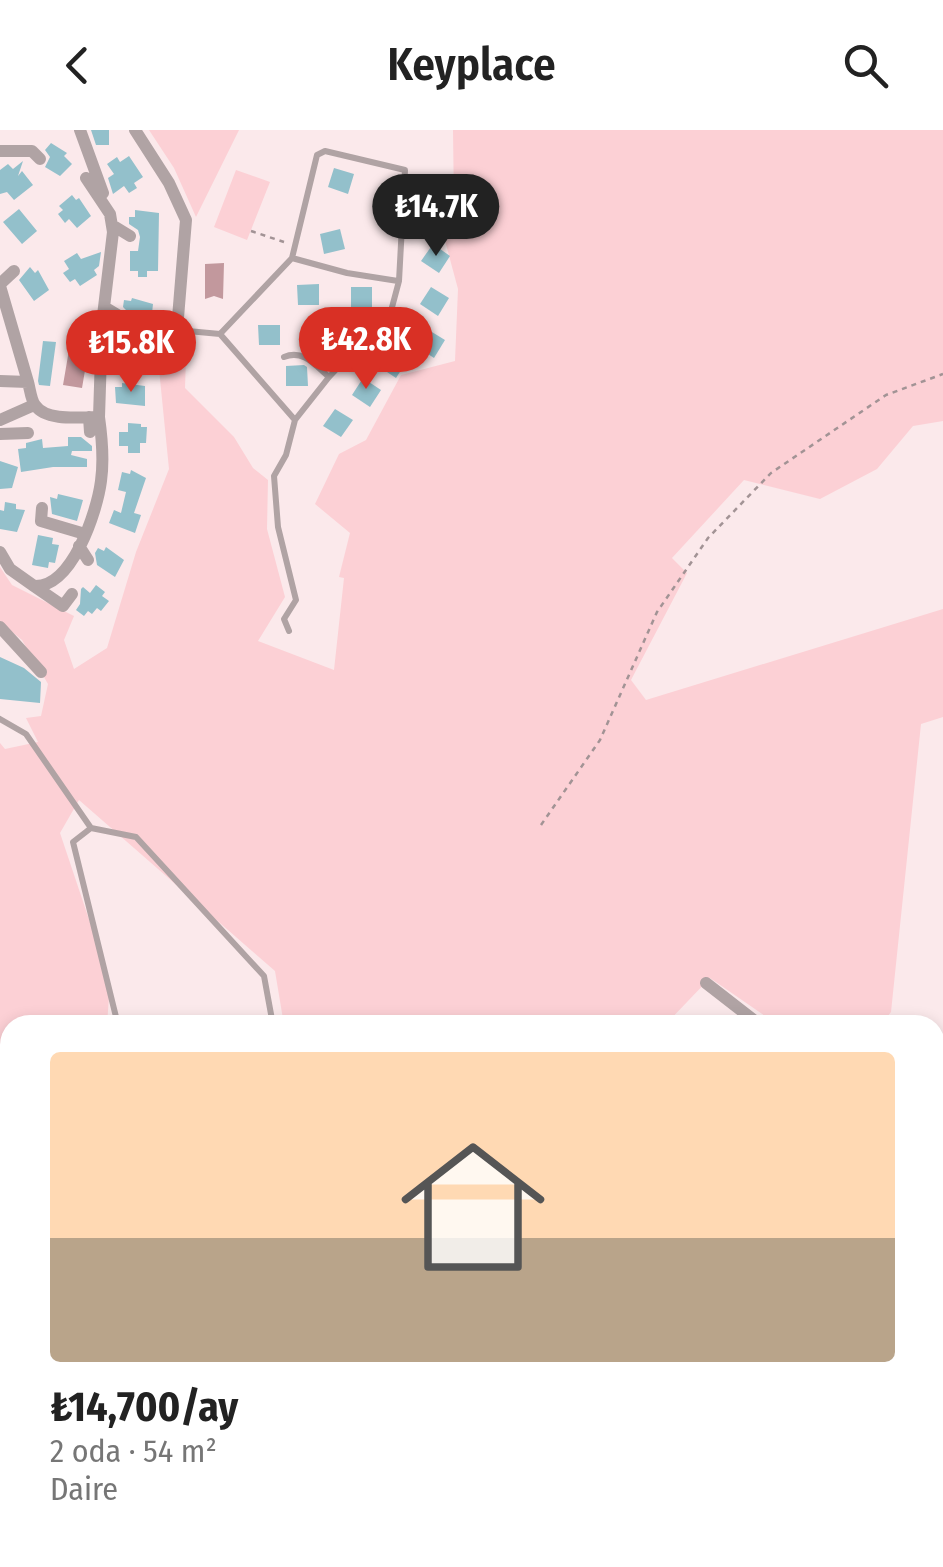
<!DOCTYPE html>
<html lang="tr">
<head>
<meta charset="utf-8">
<style>
  body { margin:0; font-family:"Fira Sans Condensed",sans-serif; background:#f6f6f6; color:#222; height:100vh; display:flex; flex-direction:column; font-size:38px; white-space:nowrap }
  * { box-sizing:border-box; margin:0 }
  p { font-size:32px; color:#767676 }
  .icon { flex:none; width:55px; height:55px; fill:none; stroke:currentColor; stroke-width:2; stroke-linecap:round; stroke-linejoin:round }
  .map { position:relative; flex:1; overflow:hidden }
  .drawer { position:absolute; left:0px; top:885px; width:945px; height:552px; display:flex; flex-direction:column; background:#fff; border-radius:30px 30px 0 0; box-shadow:0 5px 15px #0003 }
  .drawer>* { flex:none }
  .price { position:absolute; translate:-50% -85px; padding:0 22px; border-radius:35px; background:#d93025; color:#fff; font-size:32px; line-height:65px; filter:drop-shadow(0 2px 5px #0008) }
  .price::after { content:''; position:absolute; left:50%; top:60px; width:30px; height:22px; margin-left:-15px; background:inherit; clip-path:polygon(0 0,100% 0,50% 100%) }
  .price.selected { background:#222; color:#fff }
  ul { padding:0; list-style:none }
  li { display:grid; align-content:center; gap:20px; height:530px; padding:0 50px }
  li span { display:grid; place-items:center; height:310px; border-radius:10px; color:#555 }
  li>.icon { margin-inline-start:auto }
  span .icon { width:180px; height:180px; fill:#fffc; stroke-width:1 }
  li b { font-size:42px }
  header { display:flex; justify-content:space-between; align-items:center; height:130px; padding:0 50px; background:#fff; font-size:45px; font-weight:600 }
  .map>svg:first-child { display:block }
</style>
</head>
<body>
<header><svg class="icon" aria-label="back" viewBox="0 0 24 24"><path d="M15 5l-7 7 7 7"/></svg>Keyplace<svg class="icon" aria-label="search" viewBox="0 0 24 24"><circle cx="10" cy="10" r="6"/><path d="M15 15l6 6"/></svg></header>
<div class="map">
<svg width="943" height="1437" viewBox="0 0 943 1437">
  <rect width="100%" height="100%" fill="#fbe9eb"/>
  <path fill="#fcd0d5" d="M149,0h90l-43,87 -22,-49z
    M453,0h490v291l-30,5 -36,43 -57,30 -76,-19 -72,78 15,15 -56,107 15,20 297,-91v108l-22,7 -30,288 -10,13h-103l-68,-47 -45,47h-381l-9,-54 -196,-171 -19,33 50,149 -3,43h-97v533h772l23,9h-805v-824l5,6 33,-7 -12,-24 15,-2 7,-32 -26,-44 -22,-18v-55l12,18 62,31 -10,24 10,29 33,-21 29,-96 33,-83 -12,-120 29,9 -1,30 49,49 19,31 15,12 -1,49 18,68 -27,44 76,29 10,-92 -5,-1 11,-44 -35,-29 24,-50 27,-14 35,-65 54,-14 3,-72 -14,-52 10,-31z
    M236,40l34,12 -23,58 -33,-13z
    M935,1113l8,2v197l-8,-7z"/>
  <path fill="#c2989d" d="M224,133l-1,36 -9,-3 -9,3v-35z
    M70,214l19,3 -7,41 -19,-3z"/>
  <path fill="#93c0cb" d="M91,0h18v15h-13z
    M51,13l16,10 -3,3 8,8 -12,12 -15,-9 5,-10 -5,-7z
    M129,26l14,21 -9,6 3,5 -8,5 -5,-7 -11,8 -5,-16 6,-4 -7,-10 10,-7 3,5z
    M23,31l-5,15 4,-5 11,14 -19,15 -7,-8 -7,2v-24l8,-6 5,5z
    M334,38l20,6 -6,20 -20,-7z
    M437,51l18,12 -11,17 -18,-12z
    M72,65l4,5 3,-2 12,18 -14,12 -8,-9 -4,4 -7,-9 5,-4 -4,-4z
    M19,79l18,22 -15,13 -19,-22z
    M135,80l24,3 -1,58h-11v6h-9v-6h-8v-20h8l2,-14 -2,-7 -9,-6v-7h6z
    M340,99l5,20 -21,5 -4,-20z
    M433,114l17,12 -11,17 -18,-12z
    M101,122l-2,14 -5,4 3,5 -17,11 -5,-7 -5,3 -7,-9 6,-4 -5,-8 13,-8 4,6z
    M30,137l5,6 3,-3 11,20 -15,11 -15,-21z
    M319,154v21h-21l-1,-20z
    M351,157h21v20l-21,1z
    M431,157l18,11 -11,18 -18,-12z
    M132,168l21,6 -2,19 -9,-1 -3,18 9,2 -2,13 -4,-1 -2,8 -8,-2 -1,3 -16,-3 4,-19 8,1 4,-20 -4,-1 1,-9 -5,-5 1,-7 7,1z
    M258,195h22v20h-21z
    M321,198h16l5,4 1,16 -22,1z
    M427,199l18,11 -11,18 -18,-12z
    M43,211l13,1 -6,44 -11,-1 -1,-4z
    M389,219l18,12 -11,17 -18,-12z
    M304,235l3,2 1,19h-22v-20z
    M363,248l18,12 -11,17 -18,-12z
    M122,253l23,3v20l-29,-3 -1,-16h7z
    M335,279l18,11 -12,17 -18,-11z
    M128,293l13,1v3h6l-1,16h-6v10h-12v-7h-9v-14h9z
    M68,307h13l11,9v5h-20l-1,4 16,4v8h-34l-32,5 -3,-23 8,-1v-5l16,-4 1,9 25,-2z
    M0,331l18,6 -6,21 -12,1z
    M131,340l15,8 -12,35 7,2 -6,18 -26,-10 5,-13 7,3 5,-21 -8,-2 4,-18 8,2z
    M58,364l25,6 -6,21 -25,-7 -2,-17 7,2z
    M5,372l11,2v5l9,1 -8,22 -17,-3v-19l4,1z
    M38,405l15,3 -1,6 7,1 -4,18 -6,-1 -1,6 -16,-3z
    M106,417l18,13 -9,17 -18,-12 -2,-12 3,-5 6,3z
    M96,455l9,7 -3,4 7,5 -8,10 -4,-3 -5,6 -4,-3 -4,5 -8,-6 4,-6 1,-15 2,-2 7,6z
    M0,527l24,11 17,14 -1,21 -40,-4z"/>
  <g fill="none" stroke-linecap="round" stroke-linejoin="round">
    <path stroke="#a29395" stroke-width="2.5" stroke-dasharray="5 5" stroke-linecap="butt" d="M251,101l33,11
      M541,695l59,-85 57,-128 51,-74 63,-65 115,-78 57,-21
      M935,1414l8,4
      M220,1437l5,-9
      M406,1437l2,-9"/>
    <path stroke="#b0a3a4" stroke-width="6" d="M292,128l55,15 51,8
      M320,187h15l28,24
      M177,200l43,4 72,-76 25,-103 8,-4 80,19 -6,111 -8,30 -62,66 -34,43 -9,35 -12,21 4,51 18,73 -12,19 5,12
      M220,204l75,86
      M284,227c19,-8 31,8 45,20
      M0,589l26,15 65,94 -18,14 45,183
      M91,698l45,9 128,139 9,49"/>
    <path stroke="#b0a3a4" stroke-width="12" d="M80,0l23,63
      M135,0l34,53 17,37 -9,110
      M0,21h32l8,8
      M112,95l18,11
      M0,154l14,-13
      M0,156l28,96 -28,-1
      M104,177l15,9
      M28,252c2,7 3,18 7,23 11,17 47,12 64,12l3,-93 11,-92 -3,-18 -24,-36
      M89,287l1,15
      M0,290l34,-15
      M0,304l28,-1
      M42,378l-1,13 44,13
      M79,416l9,14
      M0,422l10,17 24,17c38,2 63,-74 67,-105 3,-21 1,-43 -2,-64
      M34,456l29,20 9,-12
      M0,497l41,45
      M706,853l54,42
      M0,1081l10,-6
      M935,1109l8,2"/>
  </g>
</svg>
<b class="price selected" style="left:436px;top:129px">₺14.7K</b>
<b class="price" style="left:366px;top:262px">₺42.8K</b>
<b class="price" style="left:131px;top:265px">₺15.8K</b>
<section class="drawer">
<ul>
<li><span style="background:linear-gradient(#ffd9b3 60%,#b9a48a 0)"><svg class="icon" aria-label="home" viewBox="0 0 24 24"><path d="M3 11l9-7 9 7M6 9v11h12V9"/></svg></span><div><b>₺14,700/ay</b><p>2 oda · 54 m²</p><p>Daire</p></div></li>
</ul>
</section>
</div>
</body>
</html>
